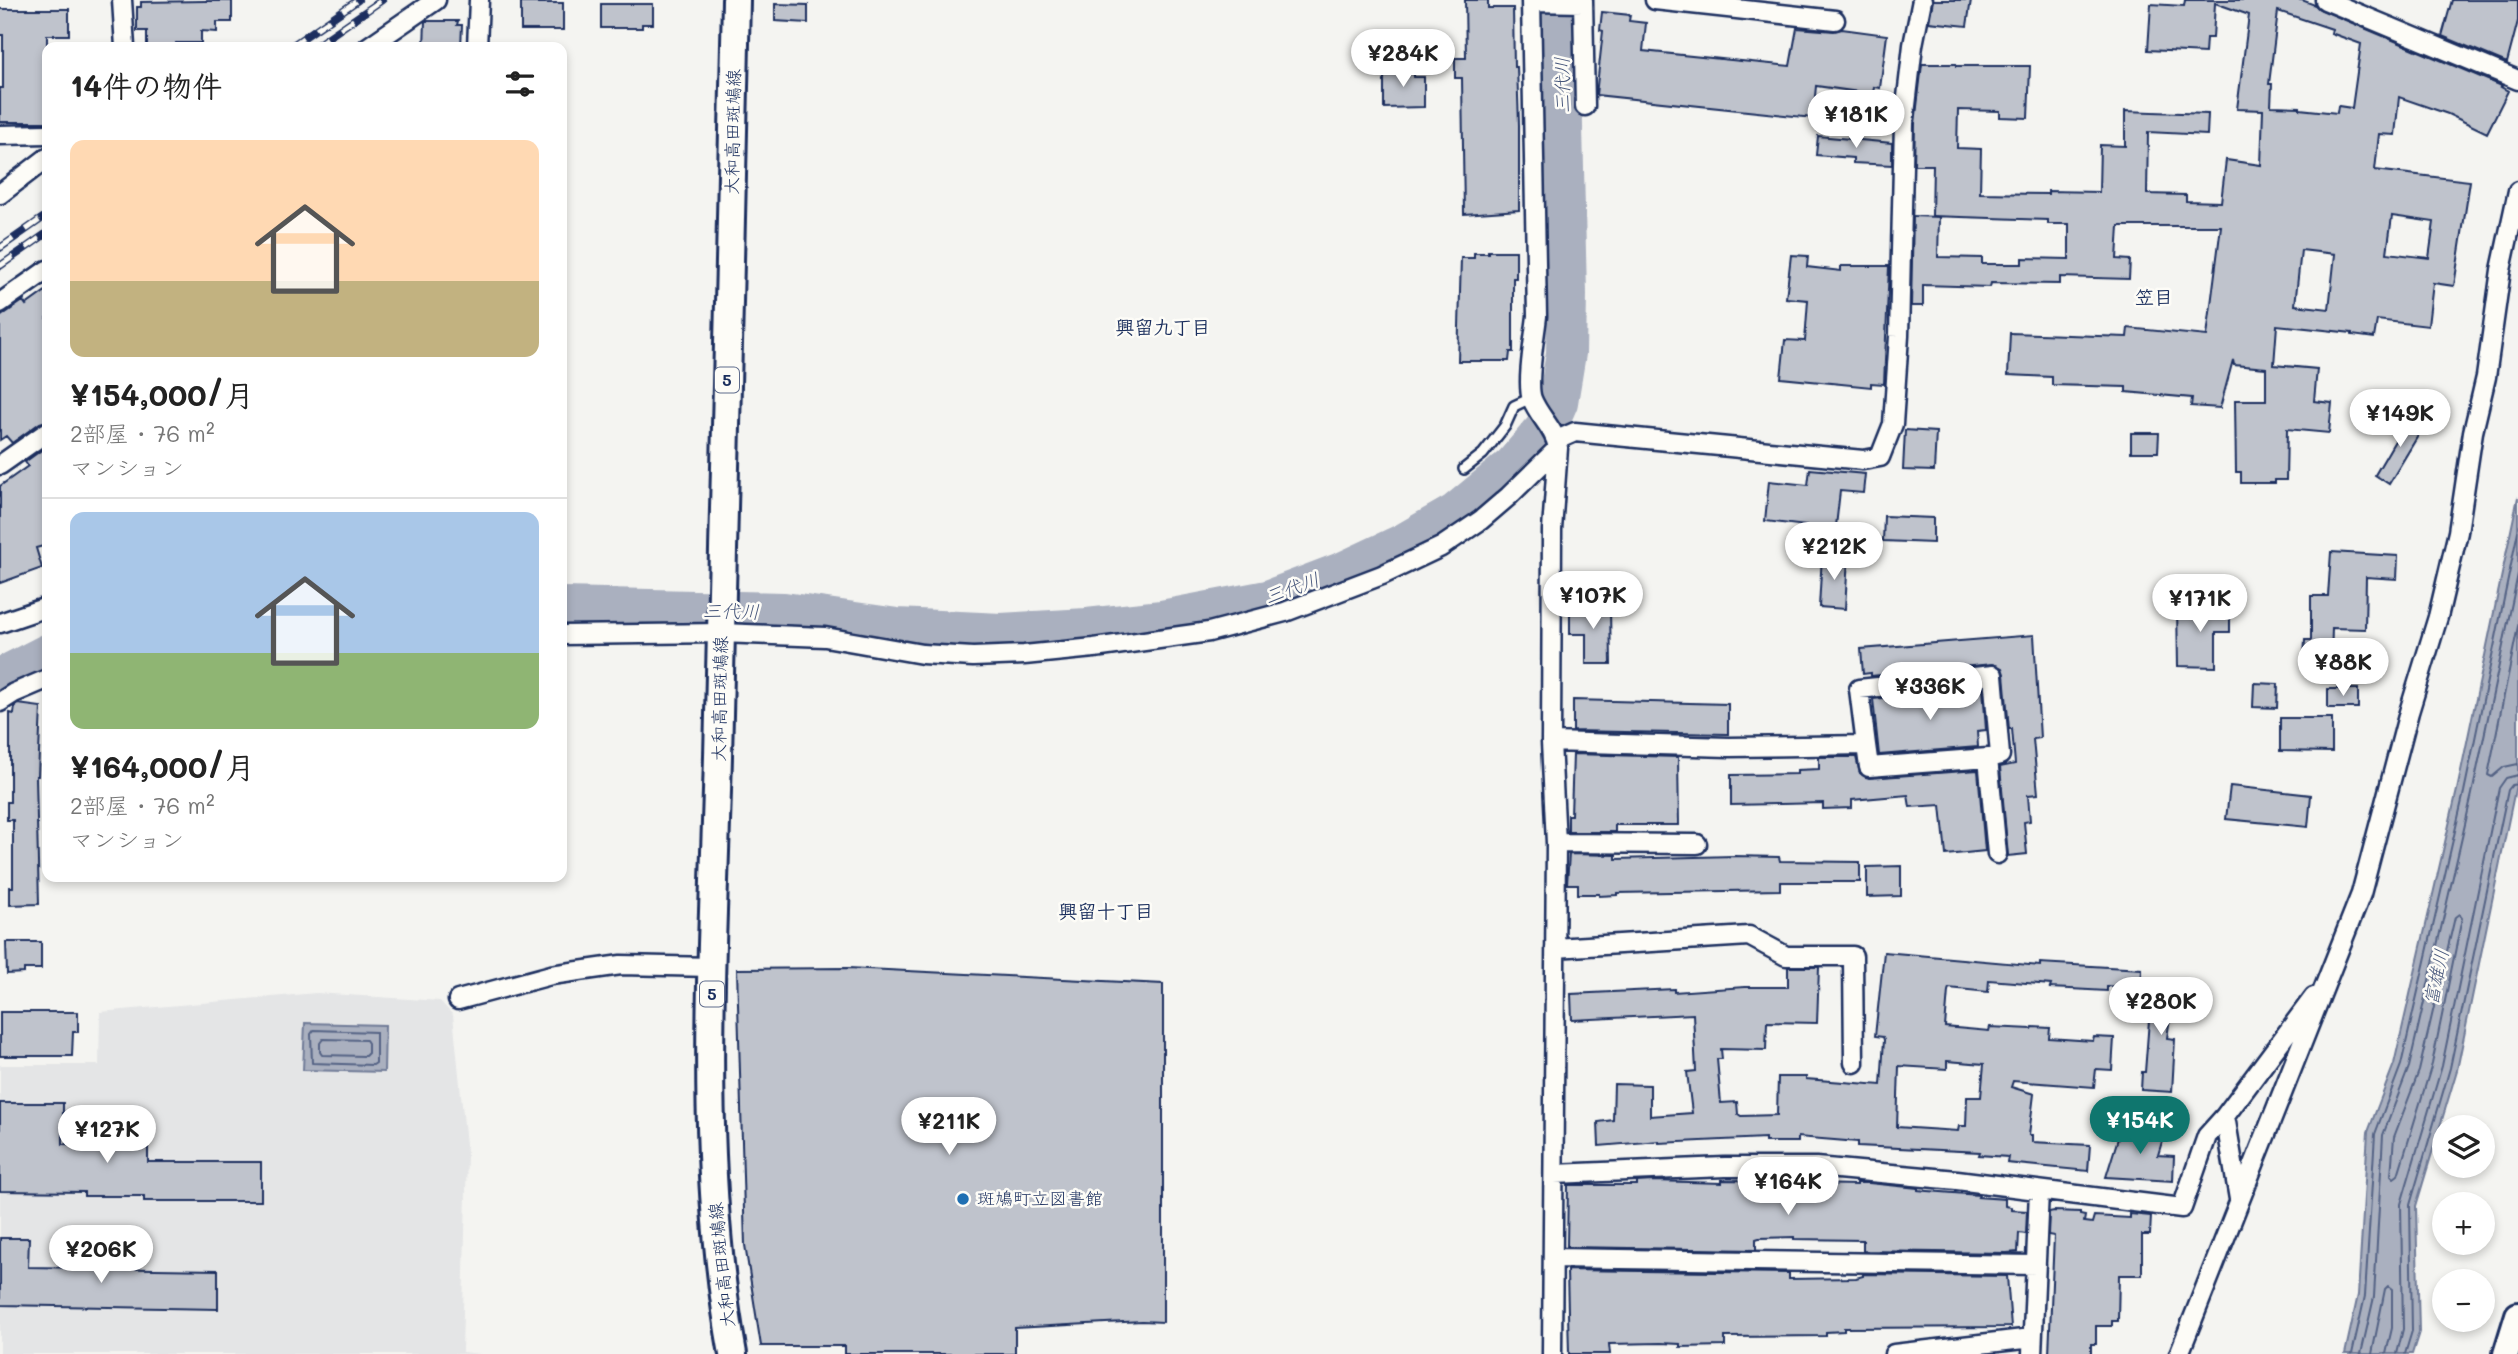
<!DOCTYPE html>
<html lang="ja">
<head>
<meta charset="utf-8">
<style>
  body { margin:0; font-family:Mali,"Klee One",sans-serif; background:#f6f6f6; color:#222; height:100vh; display:flex; flex-direction:column; font-size:26px; white-space:nowrap }
  * { box-sizing:border-box; margin:0 }
  p { font-size:23px; color:#767676 }
  .icon { flex:none; width:38px; height:38px; fill:none; stroke:currentColor; stroke-width:2; stroke-linecap:round; stroke-linejoin:round }
  .map { position:relative; flex:1; overflow:hidden }
  .details { position:absolute; left:42px; top:42px; width:525px; height:840px; display:flex; flex-direction:column; background:#fff; border-radius:14px; box-shadow:0 4px 10px #0003 }
  .details>* { flex:none }
  .buttons { position:absolute; left:2432px; top:1115px; display:grid; gap:14px }
  .buttons a { display:grid; place-items:center; width:63px; height:63px; border-radius:50%; background:#fff; box-shadow:0 4px 10px #0003; font-size:35px }
  .price { position:absolute; translate:-50% -60px; padding:0 16px; border-radius:24px; background:#fff; color:#222; font-size:23px; line-height:46px; filter:drop-shadow(0 2px 4px #0008) }
  .price::after { content:''; position:absolute; left:50%; top:42px; width:21px; height:16px; margin-left:-10px; background:inherit; clip-path:polygon(0 0,100% 0,50% 100%) }
  .price.active { background:#0f766e; color:#fff }
  ul { padding:0; list-style:none }
  li { display:grid; align-content:center; gap:14px; height:371px; padding:0 28px }
  li+li { border-top:2px solid #e0e0e0 }
  li span { display:grid; place-items:center; height:217px; border-radius:14px; color:#555 }
  li>.icon { margin-inline-start:auto }
  span .icon { width:126px; height:126px; fill:#fffc; stroke-width:1 }
  li b { font-size:30px }
  h2 { display:flex; justify-content:space-between; align-items:center; height:84px; padding:0 28px; font-size:30px }
  .map>svg:first-child { display:block }
</style>
</head>
<body>
<div class="map">
<svg width="2518" height="1354" viewBox="0 0 2518 1354">
  <rect width="100%" height="100%" fill="#f4f4f1"/>
  <filter id="ink" filterUnits="userSpaceOnUse"><feTurbulence type="fractalNoise" baseFrequency=".0143" numOctaves="2"/><feDisplacementMap in="SourceGraphic" scale="14" xChannelSelector="R" yChannelSelector="G"/><feConvolveMatrix kernelMatrix="1 2 1 2 8 2 1 2 1" color-interpolation-filters="sRGB"/></filter>
  <g filter="url(#ink)">
    <path fill="#e4e5e6" d="M316,993l124,8 13,14 14,139 -5,198 19,2h-481v-289h99l1,-53z"/>
    <path fill="#aab0bf" stroke="#717c98" stroke-width="2" d="M2518,497v278l-61,295 -41,136 3,126 -7,22h-67l13,-59 10,-163 26,-68 63,-274z
      M305,1023l80,2 -1,47 -81,-2z"/>
    <g fill="none" stroke-linecap="round" stroke-linejoin="round">
      <path stroke="#546385" stroke-width="2" d="M2518,626l-30,149 4,2 12,-10 14,-3
        M2459,914l3,4 -30,146 -34,111 -4,3 -3,-3 3,-38 25,-66 36,-154z
        M314,1030l62,2v31l-3,2 -61,-2 -1,-29z
        M323,1039l43,1 2,3v10l-3,3 -43,-1 -2,-3v-9z
        M2352,1354l13,-58 10,-162 26,-69 63,-273 54,-261
        M2361,1354l13,-57 9,-162 26,-68 63,-273 46,-220
        M2372,1354l13,-65 3,-3 4,3v39l-6,26
        M2397,1354l6,-25 -2,-125 41,-138 57,-278 7,-10 12,-3
        M2405,1354l7,-23 -2,-126 40,-137 58,-278 4,-5 6,-1"/>
      <path stroke="#aab0bf" stroke-width="40" d="M562,607l222,5 113,16 104,5 86,-5 75,-8 106,-20 74,-28 62,-29 52,-30 57,-47 35,-41 10,-23 8,-49 1,-59 -7,-294
        M0,678l47,-24"/>
    </g>
    <path fill="#bfc3cc" stroke="#1b2f5e" stroke-width="2" fill-rule="evenodd" d="M1465,0h23v8h25l1,59h3l2,58v85l-55,4 -2,-136h-7v-20h11z
      M1933,0h38l-4,26 -38,-4z
      M2185,0h117l13,5 6,5 181,76 -1,1 7,4 -21,42 -39,-19 -49,-17 -4,38 -16,-1 -4,36 95,11 -16,105 -21,-3 -5,43 -51,-6 -3,18 -22,-3v-2l-75,-8 -3,40 43,4 -3,32 18,2 -3,30 -42,-4 -1,51h-11v3h-34v-11h-5l-1,-72h31v-32l-32,-3 -1,-5 -13,48 -29,-2 1,-8 -66,-6v-5l-74,-2v-8l-44,-2 2,-42 117,4 1,-9 79,8 14,-110h-102l-2,33 13,1 -1,19 -69,-2v7l-69,-1 -1,4 -67,-2v21h-12l2,-90 26,1 -1,40 44,1v6h40v-6l47,1v-35h-21v-4l-116,-4 1,-51h-19l1,-41 7,-60h34v2h74l-2,52 -28,-1v-6l-42,-1 -1,38 24,1 -1,44 68,1v-3l51,1 1,-47 25,1v-35l83,3 -1,21 -59,-3 -1,62 39,1v6l35,1 5,-42 35,5 2,-55 -26,-1 12,-94 -34,-12 -2,35h-7l-1,15 -57,-3 3,-46 33,2zM2278,11l54,18 -1,4 30,11 -9,64 -14,-2 -1,7 -37,-4v-2l-29,-1 1,-22h-3zM2392,216l42,6 -5,36 -42,-5zM2301,250l34,4 -6,55 -34,-4z
      M2452,0h66v21l-11,42 -65,-27z
      M205,1h27v21h-15v10l-16,-1v12h-25v4h-29v-16h-10v-24h4v-5z
      M521,3h42v27h-42z
      M601,4h52v20h-11v4h-41z
      M775,4l33,1v18l-33,-2z
      M0,9h69v26h-22v87h-47v-34h3v-53h-3z
      M1602,12l28,3 -1,6 17,2 -3,28 147,15 7,-38 37,3 8,-2 45,6 -7,53 -6,-1 -1,7 -57,-8 -3,32 -217,-23 7,-64 -3,-1z
      M425,21h33l-1,4h5l-1,22h-37z
      M1384,70h30v7h10v30l-40,1z
      M1818,136l74,7v22l-39,-2v-5l-37,-3z
      M1488,251h28v27h-3v74h-3l-1,9h-51l3,-103h13v-5h14z
      M1791,255l17,1 -1,11 34,4v-5h48l-5,118 -13,-1v4l-90,-9 4,-38 20,1 3,-41 -22,-2z
      M47,290v131l-7,2 -28,20 -6,-7 -6,4v-123l23,-16 3,4z
      M2410,415l15,9 -36,60 -14,-9z
      M1905,430l31,2 -2,39 -31,-1z
      M2131,433h28l-1,19h-27z
      M47,446v99l-11,3 6,20 -42,15v-97l28,-20 -3,-4z
      M1810,469l55,5 -2,19 -23,-2 -5,44 -30,-4 1,-5 -41,-5 4,-40 39,4z
      M1884,516l49,2v25l-50,-2z
      M2331,552l67,4 -1,23 -31,-2 -1,52 -33,-1 -1,31h-27l1,-19h6v-44h17z
      M1822,555l26,2 -3,52 -26,-2z
      M1570,603h23v6h17l1,55h-25v-30h-16z
      M2223,605l7,1v26h-14v35l-38,-1 -1,-60z
      M2034,635l6,103 -7,1 5,55 -10,1 2,26 -6,1 3,32 -19,2 -8,-89 15,-3 -3,-35h-3l-5,-55 -2,-6 -10,-4 -121,12v-3l-8,1 -2,-25z
      M2254,683l24,1 -1,24 -24,-1z
      M1983,688l3,42 -9,1 1,16 -99,8 -6,-56z
      M2328,689h30v19h-30z
      M1573,700l155,4v30l-155,-3z
      M18,704l23,3 -3,69h-2l3,128 -29,1v-18h3v-67h-6v-18h3v-89l4,1 1,-8z
      M2280,718h52v34l-52,-1z
      M1573,754l105,3 1,68h-64v7h-47v-17h3z
      M1819,757h37l4,16 9,5 109,-8 7,81 -39,4 -5,-50 -31,2 -2,-12 -56,5v8l-29,1v-6l-92,2v-30l66,-1v-4l22,-1z
      M2230,786l81,9 -3,32 -82,-8z
      M1569,854l47,1v4l118,-3 45,1 1,4 80,1v20h-80v8l-163,3v2l-18,1v-2h-21v-10h-11z
      M1901,866v30l-34,1v-30z
      M6,942h35v27h-17v4l-17,1z
      M1884,952l156,14v-3l102,6 -1,20 -34,-3v5l-37,-2 -20,-1 1,-3 -62,-5 -1,12 -39,-4 -1,3 -3,36 44,4 1,-4 42,2 1,-2 17,1 -1,10 44,3 1,-4 20,1 -2,32 -16,-1 -2,18 -81,-6 -2,6 23,7 -5,41h3v7l58,3 -2,26 -81,-8 1,-6 -29,-2 1,-3 -122,-6v-4l-60,-5v5h-33v-4l-106,5v-2l-60,5 -1,-24 15,-2 1,-36 36,1v31l42,-3 -5,-41 9,-1 -3,-57 -121,6 -1,-26 103,-5v3l71,-5h43v-20h31l-2,56 -50,-1 -1,28 -45,-1 1,10h-5l4,44 16,-1 1,12 3,2 36,-1 1,-38h28v2l75,6 3,-45 -1,-3 -8,-1zM1947,1061l37,3 -3,33h-14l-1,29h-7l-1,5 -61,-4 2,-61 48,3z
      M848,968l315,16v338l-21,-1 -127,7v26h-170v-8h-84l-16,-101 -8,-276z
      M2152,981l32,2 -2,21h-10l-5,34 8,1 -3,53 -31,-2 1,-18h3z
      M0,1012h78v20h-5l-1,24h-72z
      M0,1103h63v41l85,1v17h113v39h-117v-5h-60v-4l-84,-1z
      M2123,1122l41,13 -6,20 16,1 -1,25 -67,-4z
      M1722,1180l88,1v3l47,1v-2h12l49,5v2l10,1 51,4 -1,2 27,2v7l6,1v3l16,1 -1,23 -7,-1 -1,19 -11,1 -144,-2v-11l-69,-1v-2l-35,1 -3,1v11l-189,-3 1,-62h69v-3l16,-1 69,2z
      M2054,1211l26,1v3l5,1 -1,6 8,1 2,-7 36,2v-4l21,2 -1,19h-8v40h-23l-1,46h-6v5h-16v18h-5v10h-42l5,-118 -6,-1 1,-23z
      M0,1238h29l-1,29 190,3v39l-218,-4z
      M1567,1270l222,3v6l67,-1 7,-2v-2l144,2 4,51 -167,1v3l-18,1v4l-101,1v9l-45,1v-3l-19,-1 -52,1 1,10h-41z"/>
    <g fill="none" stroke-linecap="round" stroke-linejoin="round">
      <defs>
        <path id="lane" d="M1464,469l19,-15 22,-28 9,-20 17,-8"/>
        <path id="street" d="M122,0l3,47
          M1531,0l6,316c-2,19 -11,67 -5,83 7,18 23,30 26,49l-6,82 -1,212 5,101 -4,511
          M1583,0l2,106
          M1655,0l180,20
          M2325,0l193,80
          M1531,2l52,1
          M368,47l68,-47
          M477,47l2,-47
          M0,135l47,-1
          M0,194l47,-36
          M0,303l47,-33
          M1557,440l18,-8 288,28 17,-3 13,-33 6,-88 5,-213 9,-78 9,-45
          M0,465l47,-33
          M0,623l47,-16
          M562,635l159,-2 104,4 97,17 51,3 51,-2 70,-7 115,-16 76,-20 97,-37 59,-28 40,-27 28,-24 49,-48
          M0,702l14,-9 33,-14
          M1551,742l178,5 137,-2 -7,-56 134,-14 7,80 -12,3 -119,9 -3,-22
          M1988,758l9,96
          M1556,843l141,1
          M1555,948l194,-12 37,20h67l1,107
          M458,1000l93,-25 70,-10 91,2
          M2225,1116l14,83
          M1554,1174l171,-7h91l141,13 225,28 25,-72 18,-20 89,-119
          M1553,1258l483,7
          M1894,1354l138,-16
          M2032,1354l7,-163
          M2179,1354l182,-460 48,-182 29,-95 20,-85 15,-100 13,-55 15,-107 17,-79"/>
        <path id="secondary" d="M2506,1354l12,-39"/>
        <path id="primary" d="M733,1354c-36,-197 -20,-399 -15,-598 7,-252 12,-504 18,-756"/>
      </defs>
      <use href="#lane" stroke="#1b2f5e" stroke-width="14"/>
      <use href="#street" stroke="#1b2f5e" stroke-width="23"/>
      <use href="#secondary" stroke="#1b2f5e" stroke-width="30"/>
      <use href="#primary" stroke="#1b2f5e" stroke-width="32"/>
      <use href="#lane" stroke="#fdfcf7" stroke-width="9"/>
      <use href="#street" stroke="#fdfcf7" stroke-width="18"/>
      <use href="#secondary" stroke="#fdfcf7" stroke-width="24"/>
      <use href="#primary" stroke="#fdfcf7" stroke-width="26"/>
      <defs>
        <path id="rail" d="M290,47l68,-47
          M314,47l68,-47
          M0,248l47,-33
          M0,266l47,-33"/>
      </defs>
      <use href="#rail" stroke="#1b2f5e" stroke-width="8"/>
      <use href="#rail" stroke="#fdfcf7" stroke-width="5" stroke-dasharray="16" stroke-linecap="butt"/>
    </g>
  </g>
  <circle fill="#1f6fb2" stroke="#fdfcf7" stroke-width="2.5" cx="963" cy="1199" r="7"/>
  <g text-anchor="middle" stroke-width="5" stroke-linejoin="round" paint-order="stroke">
    <g fill="#fdfcf7" stroke="#5f6c8c" stroke-width="2">
      <rect x="715" y="367.5" width="24" height="25" rx="5"/>
      <rect x="700" y="981.5" width="24" height="25" rx="5"/>
    </g>
    <g font-size="16" font-weight="bold" fill="#1b2f5e">
      <text x="727" y="386">5</text>
      <text x="712" y="1000">5</text>
    </g>
    <g font-size="18" fill="#1b2f5e" stroke="#fdfcf7">
      <text transform="translate(733 132) rotate(-89)" y="6">大和高田斑鳩線</text>
      <text transform="translate(720 699) rotate(-89)" y="6">大和高田斑鳩線</text>
      <text transform="translate(722 1265) rotate(-96)" y="6">大和高田斑鳩線</text>
    </g>
    <g font-size="18" fill="#1b2f5e" stroke="#fdfcf7" text-anchor="start">
      <text x="977" y="1205">斑鳩町立図書館</text>
    </g>
    <g font-size="19" font-style="italic" fill="#46567b" stroke="#fdfcf7">
      <text transform="translate(1562 85) rotate(-91)" y="7">三代川</text>
      <text transform="translate(1292 588) rotate(-20)" y="7">三代川</text>
      <text transform="translate(731 611) rotate(1)" y="7">三代川</text>
      <text transform="translate(2436 977) rotate(-78)" y="7">富雄川</text>
    </g>
    <g font-size="19" font-weight="bold" fill="#1b2f5e" stroke="#fdfcf7">
      <text x="2154" y="304">笠目</text>
      <text x="1163" y="334">興留九丁目</text>
      <text x="1106" y="918">興留十丁目</text>
    </g>
  </g>
</svg>
<div class="buttons">
<a><svg class="icon" aria-label="layers" viewBox="0 0 24 24"><path d="M12 4l9 5-9 5-9-5zM3 14l9 5 9-5"/></svg></a>
<a>+</a>
<a>−</a>
</div>
<b class="price" style="left:1403px;top:89px">¥284K</b>
<b class="price" style="left:1856px;top:150px">¥181K</b>
<b class="price" style="left:2400px;top:449px">¥149K</b>
<b class="price" style="left:1834px;top:582px">¥212K</b>
<b class="price" style="left:1593px;top:631px">¥107K</b>
<b class="price" style="left:2200px;top:634px">¥171K</b>
<b class="price" style="left:2343px;top:698px">¥88K</b>
<b class="price" style="left:1930px;top:722px">¥336K</b>
<b class="price" style="left:2161px;top:1037px">¥280K</b>
<b class="price active" style="left:2140px;top:1156px">¥154K</b>
<b class="price" style="left:949px;top:1157px">¥211K</b>
<b class="price" style="left:107px;top:1165px">¥127K</b>
<b class="price" style="left:1788px;top:1217px">¥164K</b>
<b class="price" style="left:101px;top:1285px">¥206K</b>
<section class="details">
<h2>14件の物件<svg class="icon" aria-label="filters" viewBox="0 0 24 24"><path d="M4 7h16M4 17h16"/><circle cx="9" cy="7" r="2"/><circle cx="15" cy="17" r="2"/></svg></h2>
<ul>
<li><span style="background:linear-gradient(#ffd9b3 65%,#c2b280 0)"><svg class="icon" aria-label="home" viewBox="0 0 24 24"><path d="M3 11l9-7 9 7M6 9v11h12V9"/></svg></span><div><b>¥154,000/月</b><p>2部屋 · 76 m²</p><p>マンション</p></div></li>
<li><span style="background:linear-gradient(#a9c7e8 65%,#8fb573 0)"><svg class="icon" aria-label="home" viewBox="0 0 24 24"><path d="M3 11l9-7 9 7M6 9v11h12V9"/></svg></span><div><b>¥164,000/月</b><p>2部屋 · 76 m²</p><p>マンション</p></div></li>
</ul>
</section>
</div>
</body>
</html>
